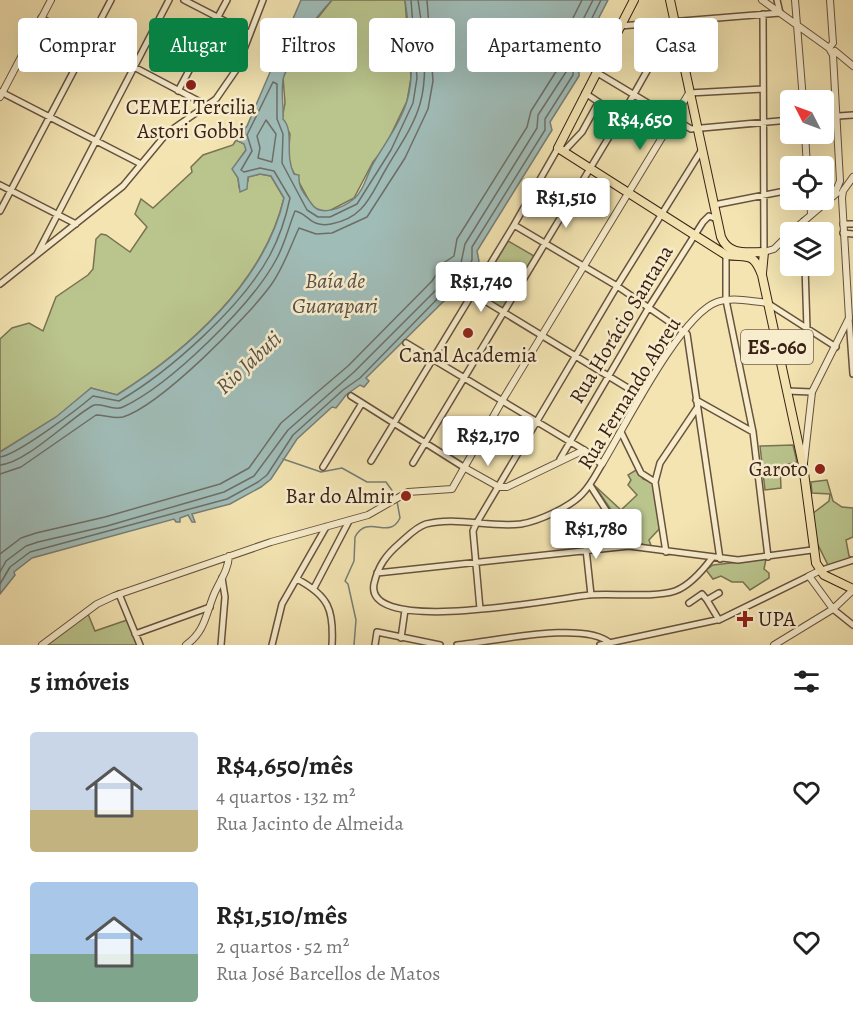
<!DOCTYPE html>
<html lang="pt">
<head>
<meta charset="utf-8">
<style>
  body { margin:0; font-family:Alegreya,serif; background:#f6f6f6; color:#222; height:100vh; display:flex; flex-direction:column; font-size:22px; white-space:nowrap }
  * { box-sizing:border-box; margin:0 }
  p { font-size:20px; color:#767676 }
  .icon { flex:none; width:33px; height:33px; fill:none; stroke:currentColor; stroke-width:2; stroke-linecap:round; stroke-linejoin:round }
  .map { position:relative; height:645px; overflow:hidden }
  .side { display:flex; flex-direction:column; background:#fff; flex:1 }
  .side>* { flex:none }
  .top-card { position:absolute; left:18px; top:18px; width:818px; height:54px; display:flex; gap:12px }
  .needle { width:39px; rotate:312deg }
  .tools { position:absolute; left:780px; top:90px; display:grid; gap:12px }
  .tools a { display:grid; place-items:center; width:54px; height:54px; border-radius:6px; background:#fff; box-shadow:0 6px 24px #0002; font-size:30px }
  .price { position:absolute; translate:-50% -51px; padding:0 14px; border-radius:6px; background:#fff; color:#222; font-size:20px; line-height:39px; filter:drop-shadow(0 2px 3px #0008) }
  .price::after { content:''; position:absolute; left:50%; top:36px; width:18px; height:14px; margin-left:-9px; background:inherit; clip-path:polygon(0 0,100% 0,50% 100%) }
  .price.active { background:#0b8043; color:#fff }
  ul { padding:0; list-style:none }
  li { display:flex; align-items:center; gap:18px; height:150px; padding:0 30px }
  li span { display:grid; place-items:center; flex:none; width:168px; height:120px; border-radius:6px; color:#555 }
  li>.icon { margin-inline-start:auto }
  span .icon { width:72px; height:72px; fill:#fffc; stroke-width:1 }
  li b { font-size:26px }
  h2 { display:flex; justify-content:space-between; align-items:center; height:72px; padding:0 30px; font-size:26px }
  .tag { padding:0 21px; border-radius:6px; background:#fff; box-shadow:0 6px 24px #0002; font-size:21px; line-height:54px }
  .tag.active { background:#0b8043; color:#fff }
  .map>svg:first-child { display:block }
</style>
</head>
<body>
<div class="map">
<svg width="853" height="645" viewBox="0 0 853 645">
  <rect width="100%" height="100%" fill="#f3e4b2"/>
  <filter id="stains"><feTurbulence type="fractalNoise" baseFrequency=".00333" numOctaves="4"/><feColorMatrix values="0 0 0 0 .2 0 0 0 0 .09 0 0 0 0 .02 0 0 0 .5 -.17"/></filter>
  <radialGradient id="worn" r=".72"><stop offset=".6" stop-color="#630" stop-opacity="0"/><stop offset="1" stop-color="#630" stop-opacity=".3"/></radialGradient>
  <path fill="#bac48d" stroke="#7a7252" stroke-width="1.5" d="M332,0h73l6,78 -4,23 -22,46 -12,15 -19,36 -25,13 -9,1 -8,-6 -24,-44 2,-28 -8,-15 3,-16 -2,-26 29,-52z
    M236,140l9,4 1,6 -13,19 5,9 1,9 9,-6v-4l12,-3 11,2 13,22c-20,84 -96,152 -167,197l-26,-7 -35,30 -56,34v-113l12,-11 17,-5 14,8 13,-34 32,-22 5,-6 3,-30 5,-5 5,1 24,17 17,-25 -12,-13 6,-15 12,9 39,-36 -1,-5 12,-12 30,-10z
    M508,241l26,15 -32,53 -25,-16z
    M793,445l4,17 -17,4 1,22 -16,2 -5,-44z
    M636,470l7,9 10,4 8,44 -12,13 3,8 -20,-8 -38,-55 27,25 16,-15 -9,-10 3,-5 -3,-5z
    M827,480l6,21 9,6 11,1v29l-7,3 3,16 4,2 -25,7 -11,-22 -5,-29 17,-13 1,-7 -18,-1 -1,-11z
    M766,559l-2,10 5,4v5l-19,12 -7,-8h-11l-11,-6 -8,3 -7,-9 7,-5z
    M88,614l7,17 32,-11 12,25h-93z"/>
  <path fill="#a0bcb7" stroke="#777e77" stroke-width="1.5" d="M301,0h31c-20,21 -39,49 -48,76 -4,9 0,31 -1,43 12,13 1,35 11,55l5,1c-1,13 5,18 12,28 9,15 32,5 44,-5 10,-9 12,-25 19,-36 12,-20 26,-39 33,-61 9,-30 2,-70 -2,-101h203l-29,56v20l-29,46 2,8 -75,121 2,10 -10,21 -8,-4 -11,17 -84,83 3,3 -5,6 -4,-2 -14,10 -10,13 -4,-1 -35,32 -26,40 -10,8 -31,17 -38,10 3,8h-3l-4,-7 -8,3v4h-4l-2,-3 -142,39 -18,14 1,3 -15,19v-142l56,-35 35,-29 26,7c70,-44 148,-113 167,-197l-13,-22 -11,-2 -12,3 -1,12 -7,3 -2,-14 -6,-9 14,-19 -2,-6 -8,-4 11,-14z"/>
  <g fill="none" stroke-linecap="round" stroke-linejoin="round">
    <path stroke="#6d6e67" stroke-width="1.5" d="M266,120l10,14 -4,28 -14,-4 2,-10 -3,-12z
      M0,457c17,-2 78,-48 93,-61l26,5c50,-29 123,-94 151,-146 9,-17 16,-38 20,-57l-16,-27 -14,-3 -16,4 -3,-2 11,-19 -5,-16 26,-53 4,2v35l6,15 -1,29 25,47 11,7h12l27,-13 34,-54 22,-47 4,-25 -6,-78
      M0,465c26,-2 68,-45 92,-59 9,-5 21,6 31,1 47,-22 130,-103 154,-149 8,-15 12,-32 18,-47 13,2 15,17 36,13 34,-6 40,-30 55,-55 12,-21 27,-41 34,-65 9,-31 3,-72 -2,-104
      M0,474l21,-7 75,-52c9,0 18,4 27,2 38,-12 124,-99 148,-132 13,-18 19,-38 28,-57l17,6 16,-1 35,-16 38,-59 23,-49 5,-28 -6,-81
      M0,554l21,-16 15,-5 69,-16 115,-33 29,-16 32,-45 67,-57 84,-85 13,-19 9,-6 3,-17 70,-112 4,-16 26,-41 1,-22 24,-48
      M0,572l6,-11 20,-15 12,-4 69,-16 117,-34 30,-16 34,-46 66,-58 85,-85 12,-18 10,-6 4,-19 72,-116 1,-13 28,-43 1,-21 26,-51
      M0,584l10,-17 20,-15 197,-53 31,-17 9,-7 26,-40 50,-45 17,-12 85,-87 11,-17 10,-3 6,-11v-13l73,-117v-11l28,-44 1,-21 27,-54"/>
    <path stroke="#777e77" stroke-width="1.5" d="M283,459l38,13 21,-4 25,14h19l10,14
      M354,645l2,-25 -8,-36 -3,-3 9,-20 1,-24c13,-24 34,4 45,-19l-3,-17"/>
    <defs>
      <path id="minor" d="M184,0l66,34
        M763,14l1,238
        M41,18l167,88
        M620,26l160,-13 -3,-13
        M596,72l95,57 99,-9
        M178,91l49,-91
        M1,92l140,72
        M585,93l36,24
        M689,93l74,-4
        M824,117l29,-2
        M566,149l16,-17 16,-29
        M538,184l31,19
        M0,185l76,39
        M714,205l76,-15
        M0,211l111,-211
        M804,221v11
        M843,224h10
        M514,225l103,61 70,48 33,225
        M843,233l10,1
        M37,254l132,-254
        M726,255v45l27,132 15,125
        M805,266l2,63
        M0,284l123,-98 44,-53 49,-34 20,-29 27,-70
        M472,293l169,103
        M769,304l67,43
        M849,318l4,56
        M406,343l178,107
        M787,391l25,1
        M351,396l114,72
        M696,400l57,32
        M621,432l20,41 14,9
        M560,459l89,-152 54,-85 6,-6 8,3
        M371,461l143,-236 44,-77
        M413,463l208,-346 53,-94
        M602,464c-6,10 -11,21 -20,30 -12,13 -43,27 -61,30 -31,4 -65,-8 -95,0 -10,3 -19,13 -26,19 -14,12 -22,23 -26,41 -10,53 185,14 215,11 23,-2 65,3 86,-4 14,-5 28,-21 37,-33
        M323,467l39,-64
        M590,485l39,61
        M586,549l5,46
        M666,552l-11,-70 5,-19 37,-55
        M819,571l34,-11
        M377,573l252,-27 109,14 74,-10
        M297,579c32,17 37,31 35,66
        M314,588l35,-67
        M119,594l21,51
        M689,603l13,-9 5,6
        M480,609l-7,-78 3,-7 141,-238 84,-135
        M833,609l20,16
        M719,620l-12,-20 12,-7
        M135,634l75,-27
        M401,638l4,-28
        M221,645l4,-48 -3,-19
        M272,645l10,-41 44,-77
        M375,645l2,-13 63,13
        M457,645c35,-3 127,-25 153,-2
        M600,645l121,-26 88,-43"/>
      <path id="tertiary" d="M762,0l67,48 4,7
        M795,0l8,100
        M829,48l4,-5 -3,-43
        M835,51l18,15
        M0,97l51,-97
        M805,134l2,32
        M835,193l5,-12 -7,-126 3,-2
        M810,200l1,14
        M791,232l46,-39
        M764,252l10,-3 16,-16
        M804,463l8,-71 37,-74 -7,-120 1,-7 10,-14
        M465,468l34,19h8l77,-37 18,14c22,-36 78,-149 115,-162 15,-5 35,-1 51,1
        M819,571l-10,5 24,33
        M42,645l55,-41 17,-8 157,-54 97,-27 40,-23 44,-3 50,-88 187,-308
        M186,645c20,-14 20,-33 29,-53 6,-13 13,-22 14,-36
        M774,645l59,-36 20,-19"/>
      <path id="primary" d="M634,0l-76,148 168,107c21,3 27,-4 36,20l41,190 13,98 8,12 29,14
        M670,0l51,237c8,19 25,15 43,15l-2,21"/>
    </defs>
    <use href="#minor" stroke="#68523e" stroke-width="8"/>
    <use href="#tertiary" stroke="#68523e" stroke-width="8"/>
    <use href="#primary" stroke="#3a2117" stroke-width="10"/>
    <use href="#minor" stroke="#f7edcd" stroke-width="5"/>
    <use href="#tertiary" stroke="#f7edcd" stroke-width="6"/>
    <use href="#primary" stroke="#f3e4b2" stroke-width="8"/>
  </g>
  <g fill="#8f2418" stroke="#f7edcd" stroke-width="2">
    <circle cx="191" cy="85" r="6"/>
    <circle cx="468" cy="333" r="6"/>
    <circle cx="820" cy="469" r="6"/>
    <circle cx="406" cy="496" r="6"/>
    <path d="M742 610h6v6h6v6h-6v6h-6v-6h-6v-6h6z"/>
  </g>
  <g text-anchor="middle" stroke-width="5" stroke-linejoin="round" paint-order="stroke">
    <rect fill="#f7edcd" stroke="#735e4e" stroke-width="1.5" x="741" y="330" width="72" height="34" rx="4.5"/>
    <g font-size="20" font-weight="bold" fill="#3a2117">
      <text x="777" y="354">ES-060</text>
    </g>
    <g font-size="21" fill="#3a2117" stroke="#f7edcd">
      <text x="191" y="114">CEMEI Tercilia<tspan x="191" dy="24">Astori Gobbi</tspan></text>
      <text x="468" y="362">Canal Academia</text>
      <text x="808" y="476" text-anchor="end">Garoto</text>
      <text x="394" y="503" text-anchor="end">Bar do Almir</text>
      <text x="758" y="626" text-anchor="start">UPA</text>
    </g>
    <g font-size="21" fill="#3a2117" stroke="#f7edcd">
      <text transform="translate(621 324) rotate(-59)" y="7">Rua Horácio Santana</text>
      <text transform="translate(629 393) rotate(-58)" y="7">Rua Fernando Abreu</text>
    </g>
    <g font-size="22" font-style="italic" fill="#595047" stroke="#f7edcd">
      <text x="335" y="288">Baía de<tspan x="335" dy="25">Guarapari</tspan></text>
      <text transform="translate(248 362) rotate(-43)" y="8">Rio Jabuti</text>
    </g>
  </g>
  <rect width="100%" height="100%" filter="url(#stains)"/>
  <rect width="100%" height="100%" fill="url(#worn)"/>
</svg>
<div class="tools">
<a><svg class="needle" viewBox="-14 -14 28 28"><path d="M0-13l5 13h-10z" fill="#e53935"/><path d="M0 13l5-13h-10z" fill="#767676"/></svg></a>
<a><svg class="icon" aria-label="locate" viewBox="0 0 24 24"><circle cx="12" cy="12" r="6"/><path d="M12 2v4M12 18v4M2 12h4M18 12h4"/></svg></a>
<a><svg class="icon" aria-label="layers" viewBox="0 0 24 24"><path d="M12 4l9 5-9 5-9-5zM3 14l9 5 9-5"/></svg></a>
</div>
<b class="price active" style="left:640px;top:151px">R$4,650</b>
<b class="price" style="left:566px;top:229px">R$1,510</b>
<b class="price" style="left:481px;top:313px">R$1,740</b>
<b class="price" style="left:488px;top:467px">R$2,170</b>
<b class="price" style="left:596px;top:560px">R$1,780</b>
<div class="top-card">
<a class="tag">Comprar</a>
<a class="tag active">Alugar</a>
<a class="tag">Filtros</a>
<a class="tag">Novo</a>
<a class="tag">Apartamento</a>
<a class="tag">Casa</a>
</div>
</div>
<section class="side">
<h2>5 imóveis<svg class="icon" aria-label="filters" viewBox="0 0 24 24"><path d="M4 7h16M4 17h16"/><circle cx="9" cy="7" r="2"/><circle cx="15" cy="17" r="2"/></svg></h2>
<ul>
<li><span style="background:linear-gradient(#c9d6e8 65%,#c2b280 0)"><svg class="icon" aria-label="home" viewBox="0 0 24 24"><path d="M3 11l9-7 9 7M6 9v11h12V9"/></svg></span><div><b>R$4,650/mês</b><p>4 quartos · 132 m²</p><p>Rua Jacinto de Almeida</p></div><svg class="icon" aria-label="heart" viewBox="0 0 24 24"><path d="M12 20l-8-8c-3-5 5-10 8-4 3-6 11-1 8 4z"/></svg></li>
<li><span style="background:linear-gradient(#a9c7e8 60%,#7fa58c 0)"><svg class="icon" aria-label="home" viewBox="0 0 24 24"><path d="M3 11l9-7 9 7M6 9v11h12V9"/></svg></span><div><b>R$1,510/mês</b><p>2 quartos · 52 m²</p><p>Rua José Barcellos de Matos</p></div><svg class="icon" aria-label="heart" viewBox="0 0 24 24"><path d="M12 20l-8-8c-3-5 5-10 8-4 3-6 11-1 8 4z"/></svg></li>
</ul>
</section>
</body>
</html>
